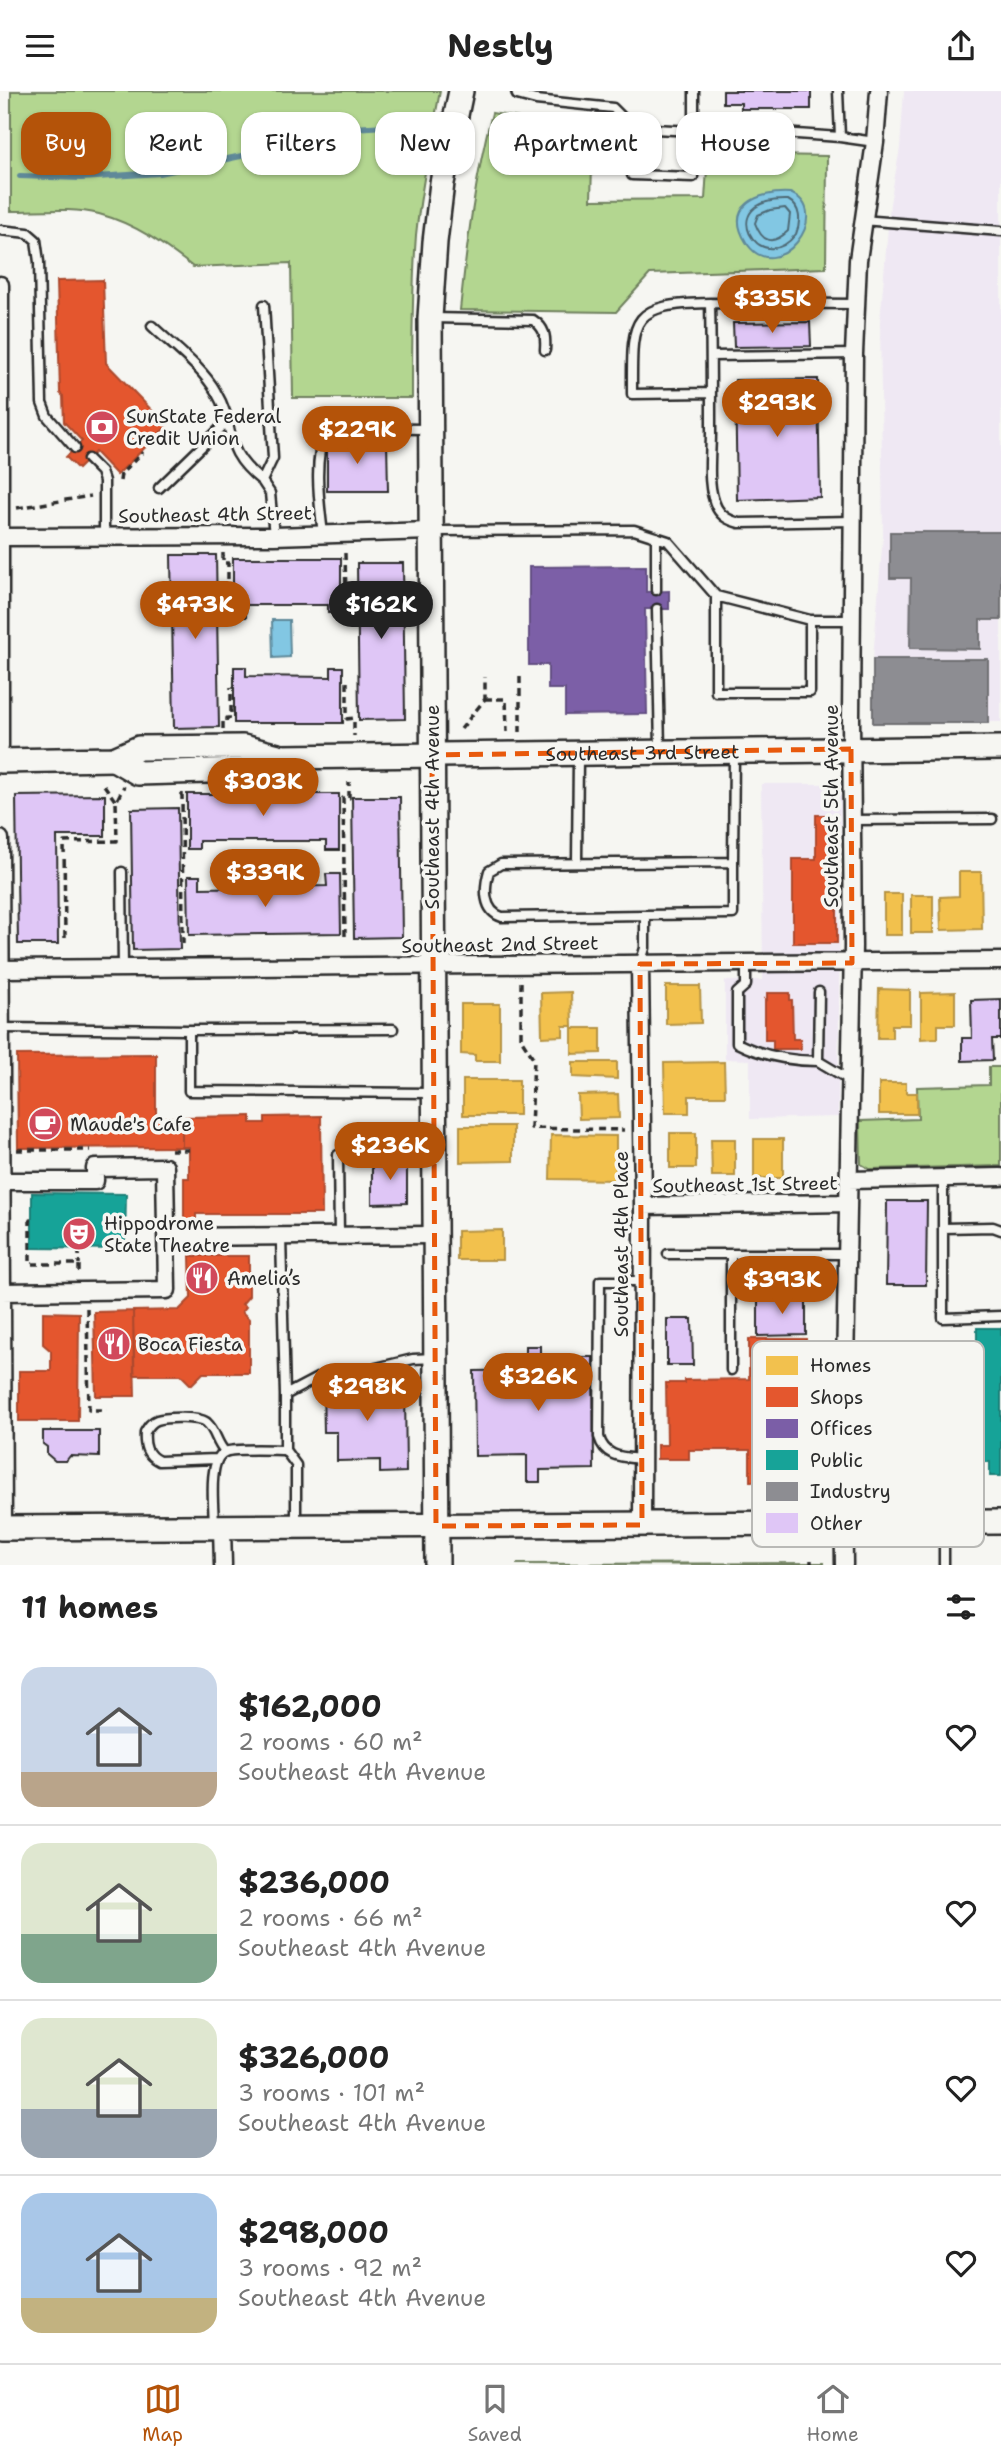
<!DOCTYPE html>
<html lang="en">
<head>
<meta charset="utf-8">
<style>
  body { margin:0; font-family:"Shantell Sans",sans-serif; background:#f2f2f2; color:#222; height:100vh; display:flex; flex-direction:column; font-size:26px; white-space:nowrap }
  * { box-sizing:border-box; margin:0 }
  p { font-size:23px; color:#767676 }
  .icon { flex:none; width:38px; height:38px; fill:none; stroke:currentColor; stroke-width:2; stroke-linecap:round; stroke-linejoin:round }
  .map { position:relative; height:1474px; overflow:hidden }
  .panel { display:flex; flex-direction:column; background:#fff; flex:1 }
  .panel>* { flex:none }
  .hud { position:absolute; left:21px; top:21px; width:959px; height:63px; display:flex; gap:14px }
  .price { position:absolute; translate:-50% -60px; padding:0 16px; border-radius:24px; background:#b45309; color:#fff; font-size:23px; line-height:46px; filter:drop-shadow(0 2px 4px #0008) }
  .price::after { content:''; position:absolute; left:50%; top:42px; width:21px; height:16px; margin-left:-10px; background:inherit; clip-path:polygon(0 0,100% 0,50% 100%) }
  .price.active { background:#222; color:#fff }
  ul { padding:0; list-style:none }
  li { display:flex; align-items:center; gap:21px; height:175px; padding:0 21px }
  li+li { border-top:2px solid #e0e0e0 }
  li span { display:grid; place-items:center; flex:none; width:196px; height:140px; border-radius:21px; color:#555 }
  li>.icon { margin-inline-start:auto }
  span .icon { width:84px; height:84px; fill:#fffc; stroke-width:1 }
  li b { font-size:30px }
  h2 { display:flex; justify-content:space-between; align-items:center; height:84px; padding:0 21px; font-size:30px }
  .tag { padding:0 24px; border-radius:21px; background:#fff; box-shadow:0 2px 5px #0004; font-size:24px; line-height:63px }
  .tag.active { background:#b45309; color:#fff }
  header { display:flex; justify-content:space-between; align-items:center; height:91px; padding:0 21px; background:#fff; font-size:32px; font-weight:700 }
  .dock { display:flex; justify-content:space-around; align-items:center; height:98px; border-top:2px solid #e0e0e0; background:#fff; font-size:19px; color:#767676 }
  .dock a { display:grid; justify-items:center; gap:4px }
  .dock .active { color:#b45309 }
  .map>svg:first-child { display:block }
</style>
</head>
<body>
<header><svg class="icon" aria-label="menu" viewBox="0 0 24 24"><path d="M4 6h16M4 12h16M4 18h16"/></svg>Nestly<svg class="icon" aria-label="share" viewBox="0 0 24 24"><path d="M12 15V3M7 8l5-5 5 5M5 13v7h14v-7"/></svg></header>
<div class="map">
<svg width="1001" height="1474" viewBox="0 0 1001 1474">
  <rect width="100%" height="100%" fill="#f6f6f2"/>
  <filter id="ink" filterUnits="userSpaceOnUse"><feTurbulence type="fractalNoise" baseFrequency=".0143" numOctaves="2"/><feDisplacementMap in="SourceGraphic" scale="14" xChannelSelector="R" yChannelSelector="G"/><feConvolveMatrix kernelMatrix="1 2 1 2 8 2 1 2 1" color-interpolation-filters="sRGB"/></filter>
  <g filter="url(#ink)">
    <path fill="#efe8f3" d="M904,0h97v631l-128,1v-64l10,-124 -3,-213 10,-119 10,-55z
      M761,693h80l-3,333 -88,2v-59l-25,-1v-78l38,-1z"/>
    <path fill="#b3d690" stroke="#6f805e" stroke-width="2" d="M11,0h429c-9,48 -19,96 -24,144 -4,54 -4,109 -4,163h-119l-2,-135 -98,4c-30,-23 -57,-43 -94,-53 -27,-7 -60,-3 -88,-3z
      M492,22l101,18 -2,69 114,-1 3,-45 119,2 -1,112 -176,6 -34,38 -156,-2c7,-67 15,-132 32,-197z
      M989,976h12v99l-131,3 -9,-5 -1,-43 58,-2 -1,-32 72,-2z
      M824,1472v2l-308,-1z"/>
    <path fill="#82c7e3" stroke="#5f8999" stroke-width="2" d="M790,102c47,18 -14,97 -44,49 -22,-36 12,-51 44,-49z
      M272,529h17l1,37 -17,1z"/>
    <path fill="#f2c14e" stroke="#b69444" stroke-width="2" d="M959,781h22l1,57 -41,1 -1,-33 19,-1z
      M884,803h18v41h-18z
      M911,804h22v38h-22z
      M666,895h34l1,37 -35,1z
      M879,898l31,1v35h-18v13h-14z
      M571,901l1,34h-9v10l-21,1 -1,-44z
      M955,901v33h-17v13l-17,1v-46z
      M461,913h39v57h-25v-6l-14,-1z
      M572,937h29v25l-29,1z
      M573,971h44v17l-44,-2z
      M724,971l1,34h-36v17h-24l-1,-50z
      M463,989h56v35h-56z
      M879,992h27v10h11v21h-38z
      M618,1003l1,24 -40,1 -1,-24z
      M460,1035h53v35l-53,1z
      M670,1042h26v35h-26z
      M551,1044l65,1v44l-66,-1z
      M711,1048h24v37h-23z
      M754,1048h29v39h-29z
      M502,1139v30h-45v-29z"/>
    <path fill="#e4572e" stroke="#ac4a2d" stroke-width="2" d="M103,189l3,83 61,63 -50,49 -22,-23 -17,17 -12,-12 16,-16 -18,-19 -1,-26 -3,-3 -3,-112z
      M816,724h21v128h-44v-84h23z
      M767,902h23v7h2l1,39h7l1,10h-28v-9h-8v-41l2,1z
      M156,963v63h26v30l-164,1 -1,-93z
      M251,1025v7h14v-6l56,-1 1,98h-126v10h-12v-46h5v-31h-7v-30z
      M190,1165h59v40l-7,8 4,3 -4,5 7,7v54h-46l-12,12 -10,-10h-47l-1,-64 46,-1 12,-12z
      M133,1220l2,85h-39l-2,-84z
      M43,1221l36,1 -1,108h-59v-50h32v-20l-8,-7z
      M749,1248h57v32h-31l1,64h49v46h-75v-31h-61v9h-32v-14h10l-1,-62h19v-3l64,-1z"/>
    <path fill="#7b5ea7" stroke="#634f82" stroke-width="2" d="M646,475v26l23,-1v18h-24l2,105 -82,1v-26h-17v-24h-19v-98z"/>
    <path fill="#17a398" stroke="#1d7f77" stroke-width="2" d="M32,1102l94,1 -1,55 -93,-1z
      M977,1237h24v148h-11v-14h-11v-8h-79v-107h18v21l59,-1z"/>
    <path fill="#8d8d92" stroke="#707073" stroke-width="2" d="M890,441h111v88h-21v29l-70,-1 1,-70h-21z
      M873,568h115v64h-115z"/>
    <g fill="none" stroke-linecap="round" stroke-linejoin="round">
      <path stroke="#4e6975" stroke-width="2" d="M788,109c13,7 13,22 8,34 -37,47 -84,-37 -8,-34z
        M785,117l5,6 -2,17c-16,15 -26,11 -33,-8l3,-8 12,-5z"/>
      <path stroke="#5f8999" stroke-width="6" d="M20,85l61,2 79,-5 105,-22 88,-23 66,-4"/>
    </g>
    <path fill="#dfc6f6" stroke="#2b2b2b" stroke-width="2" d="M723,0h88v18h-70v-6h-18z
      M810,231l1,24 -77,1 -1,-24z
      M818,288l2,118 -83,3 -2,-120z
      M327,350h60l1,50h-61z
      M171,464h45l3,172 -45,1z
      M233,467h108v55h-13v-8h-82v12h-13z
      M357,472h46l2,156 -46,1z
      M234,576h12v9l85,1v-10h12v56h-109z
      M187,703h152v56h-13v-9h-127v8h-12z
      M105,704v41h-48l1,108h-40l-2,-148z
      M352,706h48l2,140 -48,1z
      M178,717l2,141 -47,1 -2,-141z
      M326,783h14l1,59 -152,2 -1,-59h12v12l127,-2z
      M1001,908v40h-9l1,21 -31,1v-23h10l-1,-38z
      M373,1051h26v12l-26,1z
      M407,1069v43l-35,1v-43z
      M887,1110h40l-1,84h-40z
      M806,1205v39l-48,1v-39z
      M667,1228h25l1,46h-26z
      M525,1255h15v11h53l1,112 -54,1v12h-13v-27l-52,1 -1,-85 51,-1z
      M374,1289v11h31l1,81 -26,1v-13l-43,1v-29h-13l-1,-45 16,-6z
      M43,1340h56v26l-29,-1 -4,5h-11l-8,-7v-7l-4,-3z"/>
    <g fill="none" stroke-linecap="round" stroke-linejoin="round">
      <defs>
        <path id="lane" d="M516,0l1,4 19,5 77,8 20,20 61,3 -1,46 -61,-2 1,-47
          M694,0v40h59l87,6
          M838,0l2,46 35,5
          M862,129l139,11
          M0,139l28,3 8,7 3,22 3,141 5,13 28,32
          M710,212l145,1
          M264,214l9,153 -11,23 8,12 4,43
          M433,227l100,2c12,8 13,16 12,30
          M152,235c20,19 51,42 64,66 22,37 3,55 46,89
          M711,265l143,-2
          M711,302l-79,1c0,-75 -4,-90 78,-91 1,43 1,87 1,130 0,23 -5,54 6,75 5,9 12,12 22,15l114,-2
          M88,368l13,13 3,9v56
          M159,397l68,-66
          M433,440l201,-1 34,11 48,55 94,24
          M323,443c-4,-33 -10,-74 3,-106l101,1
          M656,446v53
          M716,505v96h94v-72h42
          M657,518l3,140
          M852,729l140,-1
          M577,771l1,-105
          M733,771l1,-108
          M122,781l1,98
          M746,872v22l-9,8v50c26,13 52,18 81,18
          M640,873l5,-16v-33l-143,2c-19,-6 -18,-29 -13,-46l12,-7 232,-2v52l-88,1
          M819,901l-1,69 32,19
          M2,937l187,2v61l242,2
          M189,939l204,-1
          M338,1064l1,81
          M943,1086v141l58,-2
          M943,1137l50,-1 8,3
          M281,1145l4,159
          M668,1163h63
          M642,1190h-42l-1,156c6,21 24,20 43,22
          M731,1279v-116h116
          M285,1359v-55l38,-20 45,-5 45,-11 22,-1
          M217,1368l-58,2c-13,-6 -15,-16 -14,-29 3,-5 6,-10 12,-12 9,-3 44,-4 50,3 9,8 9,20 18,29
          M214,1434c0,-17 -7,-66 11,-73 9,-4 48,-2 60,-2l11,15v59
          M944,1474v-39"/>
        <path id="street" d="M0,194v461
          M0,446l274,-1 156,-5
          M0,748l3,689
          M640,873l3,242 -1,319
          M0,878l1001,-8
          M848,1089l153,-3
          M2,1090h93v-4
          M643,1115l205,-3
          M166,1146l268,-2
          M1,1201l166,-2 -2,-123 -70,1v5
          M222,1436l1,38
          M844,1474l-1,-91 10,-528 -2,-229 3,-363 4,-94 17,-118 4,-51"/>
        <g id="secondary">
          <path d="M114,668l24,14 105,-3 39,-13"/>
          <path id="s1" d="M0,670l114,-2 25,-11 104,-1 39,10 719,-9"/>
          <path d="M0,1437l1001,-6"/>
          <path d="M437,1474l-7,-1247 5,-76 7,-59 19,-92"/>
        </g>
      </defs>
      <use href="#lane" stroke="#2b2b2b" stroke-width="13"/>
      <use href="#street" stroke="#2b2b2b" stroke-width="21"/>
      <use href="#secondary" stroke="#2b2b2b" stroke-width="28"/>
      <path stroke="#2b2b2b" stroke-width="3.5" stroke-dasharray="7 5" stroke-linecap="butt" d="M120,390l1,-7 21,-21 -1,-1
        M17,417l74,-12
        M223,462v10h5v36
        M345,462l1,46
        M520,586v57
        M347,591v37l7,-1v18
        M485,608h21l1,33
        M223,638v-7h4v-4h4v-31
        M461,638l24,-30v-22
        M104,694l12,17 8,-16
        M182,702l1,152
        M345,845l-2,-138h6v-16
        M65,847l-1,-96 53,-1 -1,-39
        M521,891v57l13,20 -3,69 93,2
        M17,1059h73
        M171,1059h18
        M32,1129h-2v44h49v12
        M79,1158v15
        M87,1217l2,102h18
        M811,1469v5"/>
      <use href="#lane" stroke="#f6f6f2" stroke-width="8"/>
      <use href="#street" stroke="#f6f6f2" stroke-width="16"/>
      <use href="#secondary" stroke="#f6f6f2" stroke-width="23"/>
    </g>
  </g>
  <path fill="none" stroke="#e8590c" stroke-width="5" stroke-dasharray="14 9" stroke-linejoin="round" d="M851,658l1,214 -212,1 2,561 -206,1 -4,-771z"/>
  <defs>
    <symbol id="bank-disc" viewBox="-11 -11 22 22"><circle r="9.5" fill="#d1495b" stroke="#f6f6f2"/><path d="M-6-4H6V4H-6ZM0-2.3a2.3 2.3 0 1 0 0 4.6a2.3 2.3 0 1 0 0-4.6Z" fill="#fff"/></symbol>
    <symbol id="cafe-disc" viewBox="-11 -11 22 22"><circle r="9.5" fill="#d1495b" stroke="#f6f6f2"/><path d="M-5.5-4.5H6V0H3Q3 3.5 0 3.5H-2.5Q-5.5 3.5-5.5 0ZM3-3.2v2h1.7v-2ZM-6 4.5H4V6H-6Z" fill="#fff"/></symbol>
    <symbol id="theatre-disc" viewBox="-11 -11 22 22"><circle r="9.5" fill="#d1495b" stroke="#f6f6f2"/><path d="M-5-5.5Q0-4 5-5.5V0Q5 5 0 6Q-5 5-5 0ZM-3.3-2.5H-1v1.5H-3.3ZM1-2.5H3.3v1.5H1ZM-2.8 1Q0 5.5 2.8 1Z" fill="#fff"/></symbol>
    <symbol id="restaurant-disc" viewBox="-11 -11 22 22"><circle r="9.5" fill="#d1495b" stroke="#f6f6f2"/><path d="M-5-6h1v4h1v-4h1v4h1v-4h1v5L-1.5 .5V6h-2V.5L-5-1ZM5-6V6H3V1.5H1.5Q1.5-4 5-6Z" fill="#fff"/></symbol>
  </defs>
  <g fill-rule="evenodd">
    <use href="#bank-disc" x="83" y="317" width="38" height="38"/>
    <use href="#cafe-disc" x="26" y="1014" width="38" height="38"/>
    <use href="#theatre-disc" x="60" y="1124" width="38" height="38"/>
    <use href="#restaurant-disc" x="183" y="1168" width="38" height="38"/>
    <use href="#restaurant-disc" x="95" y="1234" width="38" height="38"/>
  </g>
  <g text-anchor="middle" stroke-width="7" stroke-linejoin="round" paint-order="stroke">
    <g font-size="19" fill="#2b2b2b" stroke="#f6f6f2" text-anchor="start">
      <text x="126" y="332">SunState Federal<tspan x="126" dy="22">Credit Union</tspan></text>
      <text x="70" y="1040">Maude's Cafe</text>
      <text x="104" y="1139">Hippodrome<tspan x="104" dy="22">State Theatre</tspan></text>
      <text x="227" y="1194">Amelia’s</text>
      <text x="138" y="1260">Boca Fiesta</text>
    </g>
    <g font-size="19" fill="#2b2b2b" stroke="#f6f6f2">
      <text transform="translate(215 423) rotate(-1)" y="7">Southeast 4th Street</text>
      <text dy="7" stroke="none"><textPath href="#s1" startOffset="646">Southeast 3rd Street</textPath></text>
      <text transform="translate(831 715) rotate(-90)" y="7">Southeast 5th Avenue</text>
      <text transform="translate(432 716) rotate(-90)" y="7">Southeast 4th Avenue</text>
      <text transform="translate(500 853) rotate(-1)" y="7">Southeast 2nd Street</text>
      <text transform="translate(745 1093) rotate(-1)" y="7">Southeast 1st Street</text>
      <text transform="translate(621 1153) rotate(-90)" y="7">Southeast 4th Place</text>
    </g>
  </g>
  <rect x="752" y="1250" width="232" height="206" rx="10" fill="#f6f6f2" stroke="#b9b9b6" stroke-width="2"/>
  <rect x="766" y="1265" width="32" height="19" fill="#f2c14e"/>
  <rect x="766" y="1296" width="32" height="20" fill="#e4572e"/>
  <rect x="766" y="1328" width="32" height="19" fill="#7b5ea7"/>
  <rect x="766" y="1359" width="32" height="20" fill="#17a398"/>
  <rect x="766" y="1391" width="32" height="19" fill="#8d8d92"/>
  <rect x="766" y="1422" width="32" height="20" fill="#dfc6f6"/>
  <g font-size="19" fill="#2b2b2b">
    <text x="810" y="1281">Homes</text>
    <text x="810" y="1313">Shops</text>
    <text x="810" y="1344">Offices</text>
    <text x="810" y="1376">Public</text>
    <text x="810" y="1407">Industry</text>
    <text x="810" y="1439">Other</text>
  </g>
</svg>
<b class="price" style="left:772px;top:244px">$335K</b>
<b class="price" style="left:777px;top:348px">$293K</b>
<b class="price" style="left:357px;top:375px">$229K</b>
<b class="price" style="left:195px;top:550px">$473K</b>
<b class="price active" style="left:381px;top:550px">$162K</b>
<b class="price" style="left:263px;top:727px">$303K</b>
<b class="price" style="left:265px;top:818px">$339K</b>
<b class="price" style="left:390px;top:1091px">$236K</b>
<b class="price" style="left:782px;top:1225px">$393K</b>
<b class="price" style="left:538px;top:1322px">$326K</b>
<b class="price" style="left:367px;top:1332px">$298K</b>
<div class="hud">
<a class="tag active">Buy</a>
<a class="tag">Rent</a>
<a class="tag">Filters</a>
<a class="tag">New</a>
<a class="tag">Apartment</a>
<a class="tag">House</a>
</div>
</div>
<section class="panel">
<h2>11 homes<svg class="icon" aria-label="filters" viewBox="0 0 24 24"><path d="M4 7h16M4 17h16"/><circle cx="9" cy="7" r="2"/><circle cx="15" cy="17" r="2"/></svg></h2>
<ul>
<li><span style="background:linear-gradient(#c9d6e8 75%,#b9a48a 0)"><svg class="icon" aria-label="home" viewBox="0 0 24 24"><path d="M3 11l9-7 9 7M6 9v11h12V9"/></svg></span><div><b>$162,000</b><p>2 rooms · 60 m²</p><p>Southeast 4th Avenue</p></div><svg class="icon" aria-label="heart" viewBox="0 0 24 24"><path d="M12 20l-8-8c-3-5 5-10 8-4 3-6 11-1 8 4z"/></svg></li>
<li><span style="background:linear-gradient(#dfe7d0 65%,#7fa58c 0)"><svg class="icon" aria-label="home" viewBox="0 0 24 24"><path d="M3 11l9-7 9 7M6 9v11h12V9"/></svg></span><div><b>$236,000</b><p>2 rooms · 66 m²</p><p>Southeast 4th Avenue</p></div><svg class="icon" aria-label="heart" viewBox="0 0 24 24"><path d="M12 20l-8-8c-3-5 5-10 8-4 3-6 11-1 8 4z"/></svg></li>
<li><span style="background:linear-gradient(#dfe7d0 65%,#9aa5b1 0)"><svg class="icon" aria-label="home" viewBox="0 0 24 24"><path d="M3 11l9-7 9 7M6 9v11h12V9"/></svg></span><div><b>$326,000</b><p>3 rooms · 101 m²</p><p>Southeast 4th Avenue</p></div><svg class="icon" aria-label="heart" viewBox="0 0 24 24"><path d="M12 20l-8-8c-3-5 5-10 8-4 3-6 11-1 8 4z"/></svg></li>
<li><span style="background:linear-gradient(#a9c7e8 75%,#c2b280 0)"><svg class="icon" aria-label="home" viewBox="0 0 24 24"><path d="M3 11l9-7 9 7M6 9v11h12V9"/></svg></span><div><b>$298,000</b><p>3 rooms · 92 m²</p><p>Southeast 4th Avenue</p></div><svg class="icon" aria-label="heart" viewBox="0 0 24 24"><path d="M12 20l-8-8c-3-5 5-10 8-4 3-6 11-1 8 4z"/></svg></li>
</ul>
</section>
<nav class="dock">
<a class="active"><svg class="icon" aria-label="map" viewBox="0 0 24 24"><path d="M3 6l6-2 6 2 6-2v14l-6 2-6-2-6 2zM9 4v14M15 6v14"/></svg>Map</a>
<a><svg class="icon" aria-label="saved" viewBox="0 0 24 24"><path d="M7 4h10v16l-5-4-5 4z"/></svg>Saved</a>
<a><svg class="icon" aria-label="home" viewBox="0 0 24 24"><path d="M3 11l9-7 9 7M6 9v11h12V9"/></svg>Home</a>
</nav>
</body>
</html>
